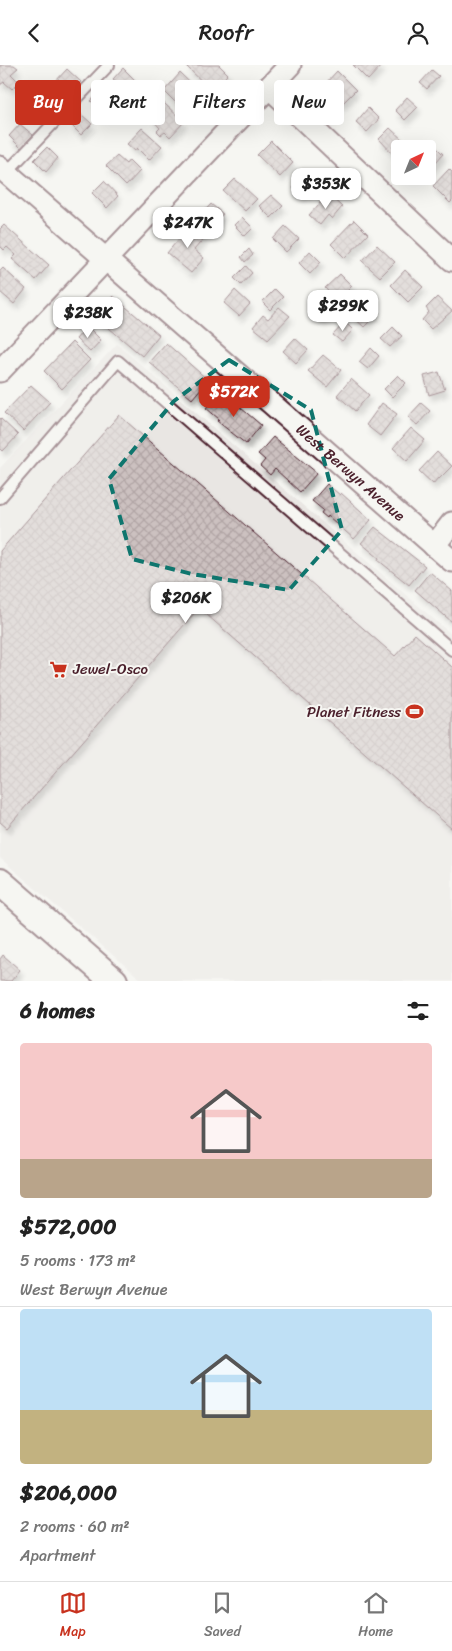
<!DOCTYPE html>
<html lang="en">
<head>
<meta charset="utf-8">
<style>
  body { margin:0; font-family:Sriracha,sans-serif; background:#f6f6f6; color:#222; height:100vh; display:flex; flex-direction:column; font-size:19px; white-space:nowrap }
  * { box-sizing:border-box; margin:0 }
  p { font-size:16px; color:#767676 }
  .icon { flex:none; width:28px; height:28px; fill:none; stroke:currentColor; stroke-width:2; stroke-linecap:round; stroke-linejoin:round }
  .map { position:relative; height:916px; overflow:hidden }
  .drawer { display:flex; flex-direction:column; background:#fff; flex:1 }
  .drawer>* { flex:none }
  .top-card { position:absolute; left:15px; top:15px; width:422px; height:45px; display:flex; gap:10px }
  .needle { width:32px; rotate:43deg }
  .tools { position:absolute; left:391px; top:75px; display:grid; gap:10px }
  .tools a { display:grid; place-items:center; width:45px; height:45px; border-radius:5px; background:#fff; box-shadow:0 5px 20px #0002; font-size:25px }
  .price { position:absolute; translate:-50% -42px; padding:0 11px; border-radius:10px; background:#fff; color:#222; font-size:16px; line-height:32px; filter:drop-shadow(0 1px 2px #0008) }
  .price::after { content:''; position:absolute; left:50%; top:30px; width:15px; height:11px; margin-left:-8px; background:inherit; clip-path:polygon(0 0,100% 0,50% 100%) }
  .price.active { background:#c8321e; color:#fff }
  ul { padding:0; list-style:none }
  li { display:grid; align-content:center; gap:10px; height:265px; padding:0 20px }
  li+li { border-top:1px solid #e0e0e0 }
  li span { display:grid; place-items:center; height:155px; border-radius:5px; color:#555 }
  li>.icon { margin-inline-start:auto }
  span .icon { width:90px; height:90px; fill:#fffc; stroke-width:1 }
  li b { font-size:21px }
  h2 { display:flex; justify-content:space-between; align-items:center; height:60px; padding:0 20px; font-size:21px }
  .pill { padding:0 18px; border-radius:5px; background:#fff; box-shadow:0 5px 20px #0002; font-size:18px; line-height:45px }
  .pill.active { background:#c8321e; color:#fff }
  header { display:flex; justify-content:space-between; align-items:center; height:65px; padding:0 20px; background:#fff; font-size:22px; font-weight:600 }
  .tabs { display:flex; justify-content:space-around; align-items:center; height:70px; border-top:1px solid #e0e0e0; background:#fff; font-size:14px; color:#767676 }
  .tabs a { display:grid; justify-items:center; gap:2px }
  .tabs .active { color:#c8321e }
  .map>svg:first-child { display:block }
</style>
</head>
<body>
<header><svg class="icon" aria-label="back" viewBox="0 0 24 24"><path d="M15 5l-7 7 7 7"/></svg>Roofr<svg class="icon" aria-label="person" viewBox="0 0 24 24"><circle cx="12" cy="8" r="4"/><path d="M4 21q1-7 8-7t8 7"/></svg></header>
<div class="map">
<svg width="452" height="916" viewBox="0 0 452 916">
  <defs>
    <pattern id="building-cross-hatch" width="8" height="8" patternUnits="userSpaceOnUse" patternTransform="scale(1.25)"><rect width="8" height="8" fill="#ccc1c0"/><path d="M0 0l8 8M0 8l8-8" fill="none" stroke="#b1a5a5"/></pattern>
    <filter id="shadow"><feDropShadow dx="3" dy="5.5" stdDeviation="2.5" flood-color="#0004"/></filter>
  </defs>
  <rect width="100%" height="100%" fill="#f6f6f2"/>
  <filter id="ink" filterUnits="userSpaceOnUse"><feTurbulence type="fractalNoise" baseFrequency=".02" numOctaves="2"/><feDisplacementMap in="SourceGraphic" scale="10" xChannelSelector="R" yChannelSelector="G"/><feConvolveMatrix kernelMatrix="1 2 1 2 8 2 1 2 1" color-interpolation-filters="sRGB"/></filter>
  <g filter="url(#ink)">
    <path fill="#e9e6e3" d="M117,279l335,291v346h-309l-143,-123v-390z"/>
    <path fill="url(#building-cross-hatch)" stroke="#4a1f2b" filter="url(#shadow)" d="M0,0h14l4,3 -7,6 8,8 -7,7 -8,-7 -4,3z
      M189,0h30l9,9 -16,17 -25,-24z
      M353,0h29l-14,15z
      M123,3l12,12 -9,11 -13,-12z
      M67,4l14,13 -13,13 -14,-12z
      M432,5l7,6 -12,13 -7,-6z
      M337,6l19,19 -15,15 -7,-8 -4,3 -4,-4 5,-5 -7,-6z
      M180,8l25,24 -17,18 -24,-24z
      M102,24l12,11 -11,12 -12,-11z
      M48,28l13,12 -12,13 -13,-13z
      M407,32l11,10 -13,13 -10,-10z
      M164,38l20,19 -14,15 -5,-5 -4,3 -4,-4 3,-3 -9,-10z
      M368,43l11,11 -12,13 -11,-10z
      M80,48l12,11 -11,11 -11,-11z
      M20,59l13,11 -12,13 -12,-12z
      M142,63l20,18 -13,14 -12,-12 -2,3 -8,-7z
      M390,63l15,14 -12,12 -14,-15z
      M271,76l22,22 -13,14 -23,-22z
      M434,80l9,9 -15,17v-19z
      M47,82l11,11 -12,14 -12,-12z
      M117,91l9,8 3,-4 11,11 -14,15 -20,-20z
      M449,104l3,3v29l-2,2 -17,-17z
      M306,110l8,8 -12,13 -9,-8z
      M235,114l22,20 -12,12 -22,-20z
      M104,116l14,15 -11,12 -15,-15z
      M328,129l14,13 -10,12 -4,-4 -8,10 -11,-10z
      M271,130l12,11 -12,12 -12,-12z
      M211,139l12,10 -13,15 -12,-11z
      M242,152l11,11 -8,8 -11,-11z
      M354,155l14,14 -23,24 -14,-14z
      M191,159l15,12 -12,14 10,8 -13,15 -24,-20z
      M4,160l45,40 -13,15 -24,-21 4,-4 -9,-8 -3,3 -4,-4v-17z
      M285,161l14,13 -13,13 -13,-13z
      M377,180l18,17 -15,15 -18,-16z
      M249,184l4,6 -8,7 -4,-5z
      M310,186l11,11 -11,12 -11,-11z
      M246,201l6,7 -11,12 -7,-7z
      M3,203l23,21 -12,15 -14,-12v-21z
      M405,205l18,17 -15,15 -17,-17z
      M340,209l12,12 -15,15 -12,-13z
      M275,224l8,8 -13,13 -8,-8z
      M235,225l15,14 -11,12 -15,-13z
      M322,230l14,14 -14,13 -14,-14z
      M113,231l46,39 -17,21 -46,-39z
      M437,232l15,14 -21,18 -9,-9 7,-8 -3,-4z
      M366,236l12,12 -14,14 -12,-11z
      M279,242l11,9 -22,23 -15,-12 10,-12 5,4z
      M345,257l8,8 -11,12 -9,-7z
      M87,261l14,14 -11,12 -14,-13z
      M393,262l9,9 -12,11 -9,-8z
      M295,273l13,12 -12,13 -13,-12z
      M72,277l18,18 -28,29 -18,-18z
      M166,278l42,37 -16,19 -43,-37z
      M371,283l8,8 -11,13 -9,-7z
      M323,290l18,15 -14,17 -19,-16z
      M439,307l6,18 -16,5 -5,-19z
      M398,310l8,8 -14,14 -8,-8z
      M351,314l18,16 -14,16 -18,-16z
      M31,320l19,17 -27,29 -19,-18z
      M221,326l40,34 -15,19 -29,-23 2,-2 -13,-11z
      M382,338l15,11 -17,22 -14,-11z
      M421,338l9,8 -13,14 -9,-8z
      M119,350l276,241 20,-22 37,33v162l-253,-221 -192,220 -7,-6v-271z
      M0,353l18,17 -15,16 -3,-3z
      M411,363l14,12 -18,21 -14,-13z
      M273,372l44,36 -17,19 -25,-23 -5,6 -10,-9 5,-6 -7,-6z
      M437,387l15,14 -13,13 -1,-1 -5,6 -14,-13z
      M327,419l13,11 1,-2 30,27 -17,19 -26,-23 -1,2 -6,-5 2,-3 -11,-9z
      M375,462l50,39 -16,19 -31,-25 1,-2 -18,-15z
      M430,507l22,19v31l-37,-32z
      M3,890l17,15 -9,11h-11v-22z"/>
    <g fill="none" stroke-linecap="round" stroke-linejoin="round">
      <defs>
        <path id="service" d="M6,108l103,-108
          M0,433l118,-137 334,289"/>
        <g id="minor">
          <path d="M269,22l183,173"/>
          <path id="s1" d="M0,102l452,394"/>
          <path d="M0,306l290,-306"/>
          <path d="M434,481l18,-23"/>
        </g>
        <path id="tertiary" d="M0,817l114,99"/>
      </defs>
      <use href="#service" stroke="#4a1f2b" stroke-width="14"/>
      <use href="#minor" stroke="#4a1f2b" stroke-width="25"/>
      <use href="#tertiary" stroke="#4a1f2b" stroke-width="30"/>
      <use href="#service" stroke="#f6f6f2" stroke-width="10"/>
      <use href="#minor" stroke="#f6f6f2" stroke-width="21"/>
      <use href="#tertiary" stroke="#f6f6f2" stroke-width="26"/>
    </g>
  </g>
  <path d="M0 0H452V916H0ZM229,295l82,50 31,120 -53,60 -97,-16 -60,-15 -23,-80 65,-78z" fill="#f6f6f2" fill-opacity=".55" fill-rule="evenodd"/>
  <path fill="none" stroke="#0f766e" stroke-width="4" stroke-dasharray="10 6" stroke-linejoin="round" d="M229,295l82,50 31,120 -53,60 -97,-16 -60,-15 -23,-80 65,-78z"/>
  <defs>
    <symbol id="supermarket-bare" viewBox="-9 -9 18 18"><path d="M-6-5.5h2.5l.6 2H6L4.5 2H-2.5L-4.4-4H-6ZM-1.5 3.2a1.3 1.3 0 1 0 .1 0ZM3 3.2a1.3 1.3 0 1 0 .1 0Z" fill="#c8321e" stroke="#f6f6f2" stroke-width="2.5" paint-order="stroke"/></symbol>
    <symbol id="stadium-bare" viewBox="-9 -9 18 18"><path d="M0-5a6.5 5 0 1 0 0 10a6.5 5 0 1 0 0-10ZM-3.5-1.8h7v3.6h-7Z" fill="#c8321e" stroke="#f6f6f2" stroke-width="2.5" paint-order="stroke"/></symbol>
  </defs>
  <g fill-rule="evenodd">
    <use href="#supermarket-bare" x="46" y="592" width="25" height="25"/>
    <use href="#stadium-bare" x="402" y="634" width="25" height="25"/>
  </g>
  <g text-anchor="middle" stroke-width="4" stroke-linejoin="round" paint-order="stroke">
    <g font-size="15" fill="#4a1f2b" stroke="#f6f6f2">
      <text dy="5" stroke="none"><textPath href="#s1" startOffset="465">West Berwyn Avenue</textPath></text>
    </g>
    <g font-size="15" fill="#4a1f2b" stroke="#f6f6f2" text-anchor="start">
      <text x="73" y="609">Jewel-Osco</text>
      <text x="401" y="652" text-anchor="end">Planet Fitness</text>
    </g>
  </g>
</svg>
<div class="tools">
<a><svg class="needle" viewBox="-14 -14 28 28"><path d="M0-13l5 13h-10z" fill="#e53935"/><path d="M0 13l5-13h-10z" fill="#767676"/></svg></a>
</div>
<b class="price" style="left:326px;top:145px">$353K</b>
<b class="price" style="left:188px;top:184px">$247K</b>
<b class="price" style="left:343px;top:267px">$299K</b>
<b class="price" style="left:88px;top:274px">$238K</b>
<b class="price active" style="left:234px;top:353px">$572K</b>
<b class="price" style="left:186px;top:559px">$206K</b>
<div class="top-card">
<a class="pill active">Buy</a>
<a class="pill">Rent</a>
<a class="pill">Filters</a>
<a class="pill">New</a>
</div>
</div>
<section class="drawer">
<h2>6 homes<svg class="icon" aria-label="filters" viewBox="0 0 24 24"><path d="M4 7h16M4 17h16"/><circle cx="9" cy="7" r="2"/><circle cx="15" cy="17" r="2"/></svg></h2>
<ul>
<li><span style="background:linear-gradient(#f6c9c9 75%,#b9a48a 0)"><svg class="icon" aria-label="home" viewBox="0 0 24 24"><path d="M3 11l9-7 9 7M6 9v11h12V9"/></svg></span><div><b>$572,000</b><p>5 rooms · 173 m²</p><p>West Berwyn Avenue</p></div></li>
<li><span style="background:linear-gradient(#bfe0f5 65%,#c2b280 0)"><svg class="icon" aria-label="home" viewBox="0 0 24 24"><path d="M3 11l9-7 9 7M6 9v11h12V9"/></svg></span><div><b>$206,000</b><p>2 rooms · 60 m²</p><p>Apartment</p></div></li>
</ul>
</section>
<nav class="tabs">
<a class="active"><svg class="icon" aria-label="map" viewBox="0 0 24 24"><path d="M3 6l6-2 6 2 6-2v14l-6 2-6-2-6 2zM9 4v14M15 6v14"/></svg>Map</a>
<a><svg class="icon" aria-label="saved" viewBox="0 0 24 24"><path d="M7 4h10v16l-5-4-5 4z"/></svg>Saved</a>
<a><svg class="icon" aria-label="home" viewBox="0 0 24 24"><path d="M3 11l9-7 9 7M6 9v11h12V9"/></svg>Home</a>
</nav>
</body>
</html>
